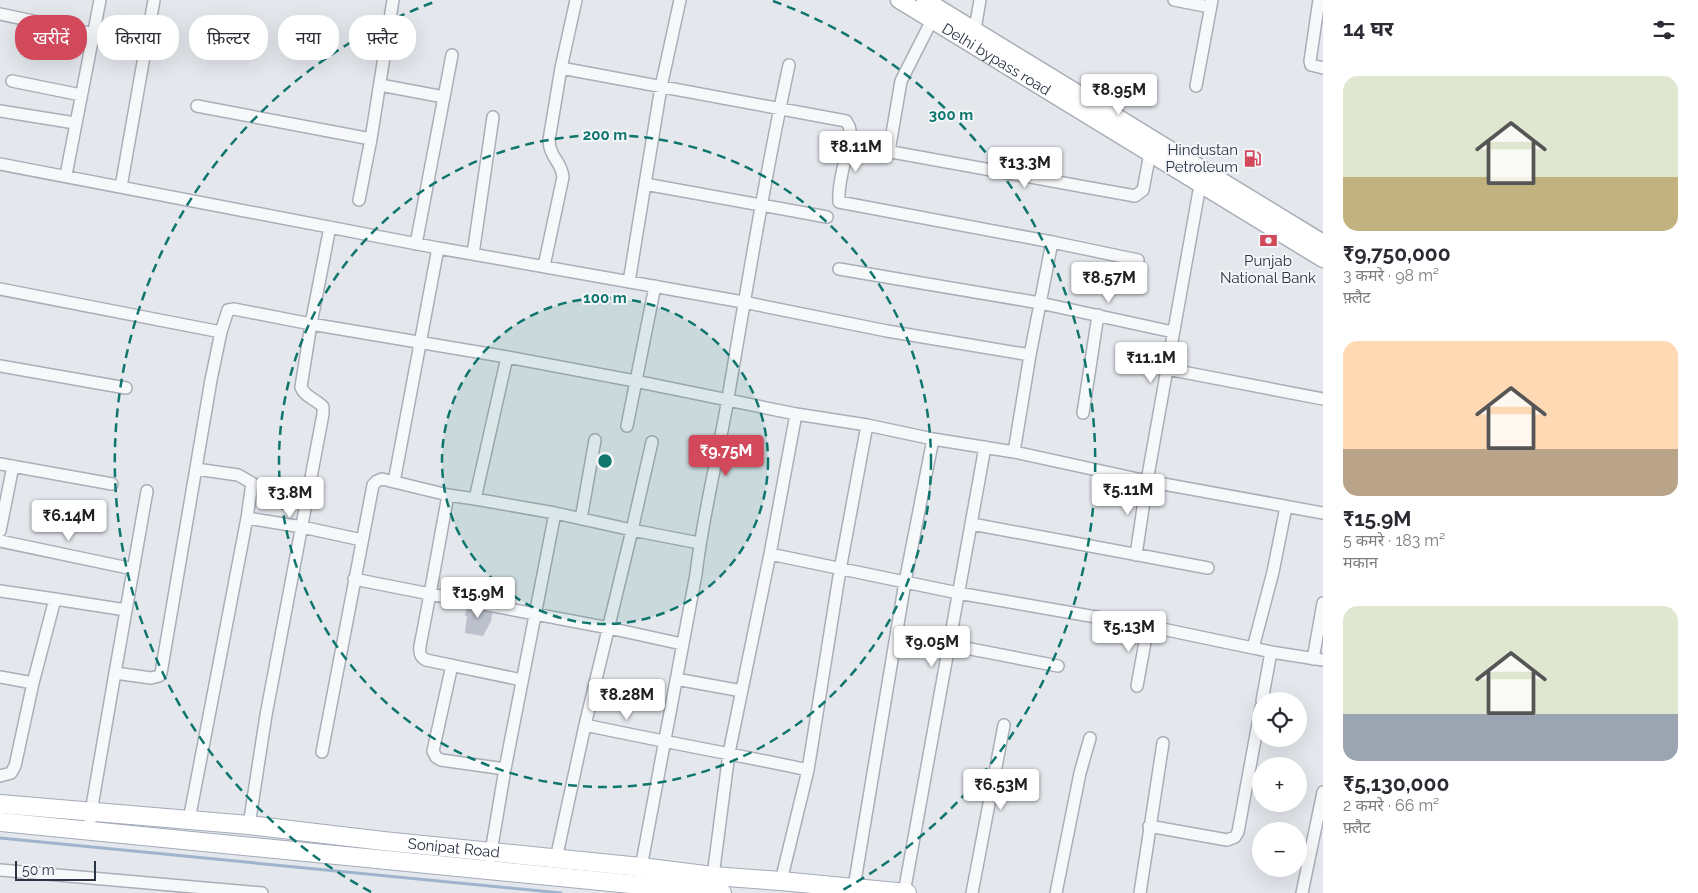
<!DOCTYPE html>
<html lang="hi">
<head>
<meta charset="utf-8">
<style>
  body { margin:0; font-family:Raleway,"Noto Sans Devanagari",sans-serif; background:#f2f2f3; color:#2b2b33; height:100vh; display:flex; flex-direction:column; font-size:19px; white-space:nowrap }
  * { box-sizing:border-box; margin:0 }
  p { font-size:16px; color:#7c7c81 }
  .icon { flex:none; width:28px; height:28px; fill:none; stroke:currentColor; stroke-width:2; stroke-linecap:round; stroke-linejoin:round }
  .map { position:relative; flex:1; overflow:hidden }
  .details { display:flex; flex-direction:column; background:#fff; width:375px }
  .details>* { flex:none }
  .banner { position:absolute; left:15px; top:15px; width:475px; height:45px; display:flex; gap:10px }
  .controls { position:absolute; left:1252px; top:692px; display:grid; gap:10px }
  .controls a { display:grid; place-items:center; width:55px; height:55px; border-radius:50%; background:#fff; box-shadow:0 5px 20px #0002; font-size:25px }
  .scale { position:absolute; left:15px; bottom:12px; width:81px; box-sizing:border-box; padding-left:5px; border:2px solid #2b3445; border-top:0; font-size:14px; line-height:18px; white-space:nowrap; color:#2b3445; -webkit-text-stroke:4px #f4f6f9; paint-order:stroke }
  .price { position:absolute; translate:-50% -42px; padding:0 11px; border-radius:5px; background:#fff; color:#222; font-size:16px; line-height:32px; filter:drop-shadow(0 1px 2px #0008) }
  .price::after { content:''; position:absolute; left:50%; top:30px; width:15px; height:11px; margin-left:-8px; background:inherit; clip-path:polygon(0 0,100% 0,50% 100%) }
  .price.on { background:#d1495b; color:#fff }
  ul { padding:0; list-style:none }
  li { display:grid; align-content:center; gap:10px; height:265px; padding:0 20px }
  li span { display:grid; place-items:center; height:155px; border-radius:15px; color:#555 }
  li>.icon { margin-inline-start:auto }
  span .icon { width:90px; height:90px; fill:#fffc; stroke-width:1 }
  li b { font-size:21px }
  h2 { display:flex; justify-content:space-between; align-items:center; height:60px; padding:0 20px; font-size:21px }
  .tag { padding:0 18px; border-radius:20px; background:#fff; box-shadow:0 5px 20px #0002; font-size:18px; line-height:45px }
  .tag.on { background:#d1495b; color:#fff }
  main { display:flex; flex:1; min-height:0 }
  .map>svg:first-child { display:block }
</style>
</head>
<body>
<main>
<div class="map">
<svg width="1323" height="893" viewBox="0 0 1323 893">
  <rect width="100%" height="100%" fill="#e4e7ec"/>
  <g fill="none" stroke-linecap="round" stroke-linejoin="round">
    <path stroke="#9fb4cc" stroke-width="3" d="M0,838l561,55"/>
  </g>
  <path fill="#bbc0ca" d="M468,603l25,5 -2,13 -8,15 -18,-3 2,-17h-2z"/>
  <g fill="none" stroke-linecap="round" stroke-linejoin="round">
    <defs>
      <path id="minor" d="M680,0l-19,87 -16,97 182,33
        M1174,0l36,7
        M1319,0l-9,61 1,4 12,3
        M0,14l94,20
        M95,27l52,11
        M974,35l6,-35
        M561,68l285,53 3,5 4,19
        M12,81l69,14
        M380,85l64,12
        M1196,86l16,-86
        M197,106l174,33
        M0,111l75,12
        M853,145c-9,8 -15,45 -14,57l213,40 -22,113
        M853,145l282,51 8,-6 7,-37
        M889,151l12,-70 31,-61
        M0,164l438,84
        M66,175l34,-175
        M121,187l33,-187
        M359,200l12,-61 22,-139
        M1052,242l86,18
        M416,244l36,-189
        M473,254l20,-137
        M544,266l19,-89c-2,-17 -13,-18 -14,-37l12,-72 15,-68
        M839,269l201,34 133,29
        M629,282l16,-98
        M0,289l221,43 -10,48 -50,293 -2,3 -8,2 -36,-5 -24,139 -2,19
        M221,332l7,-22 6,-1 77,15 196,33
        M0,366l126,22
        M1167,369l156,30
        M1083,413l15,-98
        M627,426l28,-140
        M652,442l-20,88 67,13
        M1014,452l133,29 53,-296
        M0,464l112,20
        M196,469l42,6 14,8 -5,35
        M394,482l44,-234 305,54 144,29 143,24 -16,97 -81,-13 -66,-14 -71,-11
        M475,499l-27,-4 -18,99 179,34 73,16
        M581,519l14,-79
        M972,524l236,44
        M0,531l13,-65
        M0,541l133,28
        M770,554l188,39 190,33 -11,60
        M1136,555l11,-74 176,32
        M354,579l76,15 -10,52c-1,7 0,11 6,14l96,20
        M0,591l55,8
        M1148,626l105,22
        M950,645l108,21
        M1271,652l52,8
        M1313,659l10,-56
        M452,665l-19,86 3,6 5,3 64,9
        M115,673l32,-182
        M0,677l33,6
        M676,679l66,12
        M1262,701l9,-49 -18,-4 20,-76 13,-65
        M585,725c74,16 149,29 223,45
        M322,752l51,-267 4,-4 5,-2 66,16
        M0,776l11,-3 4,-7 18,-83 22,-84 71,11
        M189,820l58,-302 55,9 60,13
        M249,825l17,-110 57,-301v-7c-6,-8 -18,-9 -22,-20l10,-63 19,-97
        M1149,826l78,14 8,-3 3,-5 23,-125
        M490,858l15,-89 50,-256
        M556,859l29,-134 47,-195 -77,-17 -80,-14 32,-142 128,24 161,33 -26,140 -41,199 -16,123
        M0,870l262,23
        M640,873l56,-299c7,-60 22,-117 32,-176 19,-111 37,-222 61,-333
        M781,881l27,-111 32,-200 27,-145
        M854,887l51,-305 28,-143
        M904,893l81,-446
        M972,893l32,-168
        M1056,893l24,-120 10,-35
        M1140,893l23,-150
        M1302,893l21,-101"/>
      <g id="secondary">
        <path id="s1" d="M899,0l424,259"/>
        <path d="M925,0l398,243"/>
      </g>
      <g id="primary">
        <path id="s2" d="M0,804l249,21 134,16 258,26 72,9 68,5 126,12"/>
        <path d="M0,822l722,71"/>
      </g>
    </defs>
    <use href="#minor" stroke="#a9aeb7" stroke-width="14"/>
    <use href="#secondary" stroke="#a9aeb7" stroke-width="19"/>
    <use href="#primary" stroke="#a3abb8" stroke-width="20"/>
    <use href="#minor" stroke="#f7f8fa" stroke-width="11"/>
    <use href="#secondary" stroke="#fff" stroke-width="16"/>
    <use href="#primary" stroke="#fff" stroke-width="18"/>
  </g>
  <circle cx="605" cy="461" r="163" fill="#0f766e" fill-opacity=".12"/>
  <g fill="none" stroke="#0f766e" stroke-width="2.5" stroke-dasharray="9 6">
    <circle cx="605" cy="461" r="163"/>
    <circle cx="605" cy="461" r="326"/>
    <path d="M371 892A490 490 0 0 1 437 1M773 1A490 490 0 0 1 839 892"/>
  </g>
  <defs>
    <symbol id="fuel-bare" viewBox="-9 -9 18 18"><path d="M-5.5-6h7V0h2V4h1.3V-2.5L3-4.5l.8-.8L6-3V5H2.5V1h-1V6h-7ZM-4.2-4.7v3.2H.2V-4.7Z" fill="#d1495b" stroke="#f4f6f9" stroke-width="2.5" paint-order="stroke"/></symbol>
    <symbol id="bank-bare" viewBox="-9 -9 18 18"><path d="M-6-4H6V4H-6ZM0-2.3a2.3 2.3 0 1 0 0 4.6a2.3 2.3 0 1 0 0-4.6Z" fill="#d1495b" stroke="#f4f6f9" stroke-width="2.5" paint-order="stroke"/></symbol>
  </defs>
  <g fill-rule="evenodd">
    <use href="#fuel-bare" x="1240" y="146" width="25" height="25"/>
    <use href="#bank-bare" x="1256" y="228" width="25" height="25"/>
  </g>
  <g text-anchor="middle" stroke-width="4" stroke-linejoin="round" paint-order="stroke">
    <g font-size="15" fill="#2b3445" stroke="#f4f6f9">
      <text dy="5" stroke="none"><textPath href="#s1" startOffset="114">Delhi bypass road</textPath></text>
      <text dy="5" stroke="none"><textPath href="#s2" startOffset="456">Sonipat Road</textPath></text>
    </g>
    <g font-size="15" fill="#2b3445" stroke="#f4f6f9" text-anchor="end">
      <text x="1238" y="155">Hindustan<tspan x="1238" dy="17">Petroleum</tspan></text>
      <text x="1268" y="266" text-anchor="middle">Punjab<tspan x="1268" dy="17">National Bank</tspan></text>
    </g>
  </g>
  <circle cx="605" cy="461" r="8" fill="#0f766e" stroke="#f4f6f9" stroke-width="2.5"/>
  <g font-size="15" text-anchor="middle" font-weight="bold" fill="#0f766e" stroke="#f4f6f9" stroke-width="4" stroke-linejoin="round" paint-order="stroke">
    <text x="951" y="120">300 m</text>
    <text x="605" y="140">200 m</text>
    <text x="605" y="303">100 m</text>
  </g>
</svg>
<div class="controls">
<a><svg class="icon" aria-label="locate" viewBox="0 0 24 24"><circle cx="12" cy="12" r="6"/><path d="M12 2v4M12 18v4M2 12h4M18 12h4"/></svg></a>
<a>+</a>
<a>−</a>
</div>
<div class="scale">50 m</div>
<b class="price" style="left:1119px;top:116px">₹8.95M</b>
<b class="price" style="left:856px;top:173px">₹8.11M</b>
<b class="price" style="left:1025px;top:189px">₹13.3M</b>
<b class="price" style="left:1109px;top:304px">₹8.57M</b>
<b class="price" style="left:1151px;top:384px">₹11.1M</b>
<b class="price on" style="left:726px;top:477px">₹9.75M</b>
<b class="price" style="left:1128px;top:516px">₹5.11M</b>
<b class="price" style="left:290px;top:519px">₹3.8M</b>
<b class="price" style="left:69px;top:542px">₹6.14M</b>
<b class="price" style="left:478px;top:619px">₹15.9M</b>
<b class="price" style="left:1129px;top:653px">₹5.13M</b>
<b class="price" style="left:932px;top:668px">₹9.05M</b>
<b class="price" style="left:627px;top:721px">₹8.28M</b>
<b class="price" style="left:1001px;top:811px">₹6.53M</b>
<div class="banner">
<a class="tag on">खरीदें</a>
<a class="tag">किराया</a>
<a class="tag">फ़िल्टर</a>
<a class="tag">नया</a>
<a class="tag">फ़्लैट</a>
</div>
</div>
<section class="details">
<h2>14 घर<svg class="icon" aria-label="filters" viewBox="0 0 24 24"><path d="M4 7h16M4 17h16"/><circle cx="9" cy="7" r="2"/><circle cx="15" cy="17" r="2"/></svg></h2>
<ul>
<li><span style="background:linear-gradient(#dfe7d0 65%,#c2b280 0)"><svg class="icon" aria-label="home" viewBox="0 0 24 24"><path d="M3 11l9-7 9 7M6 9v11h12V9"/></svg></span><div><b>₹9,750,000</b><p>3 कमरे · 98 m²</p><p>फ़्लैट</p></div></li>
<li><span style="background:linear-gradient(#ffd9b3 70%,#b9a48a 0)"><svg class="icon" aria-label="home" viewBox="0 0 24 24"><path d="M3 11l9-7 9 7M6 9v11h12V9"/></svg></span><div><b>₹15.9M</b><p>5 कमरे · 183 m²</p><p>मकान</p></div></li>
<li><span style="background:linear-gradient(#dfe7d0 70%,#9aa5b1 0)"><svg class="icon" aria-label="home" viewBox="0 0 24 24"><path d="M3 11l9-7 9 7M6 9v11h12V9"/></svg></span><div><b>₹5,130,000</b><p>2 कमरे · 66 m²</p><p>फ़्लैट</p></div></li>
</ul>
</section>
</main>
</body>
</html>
